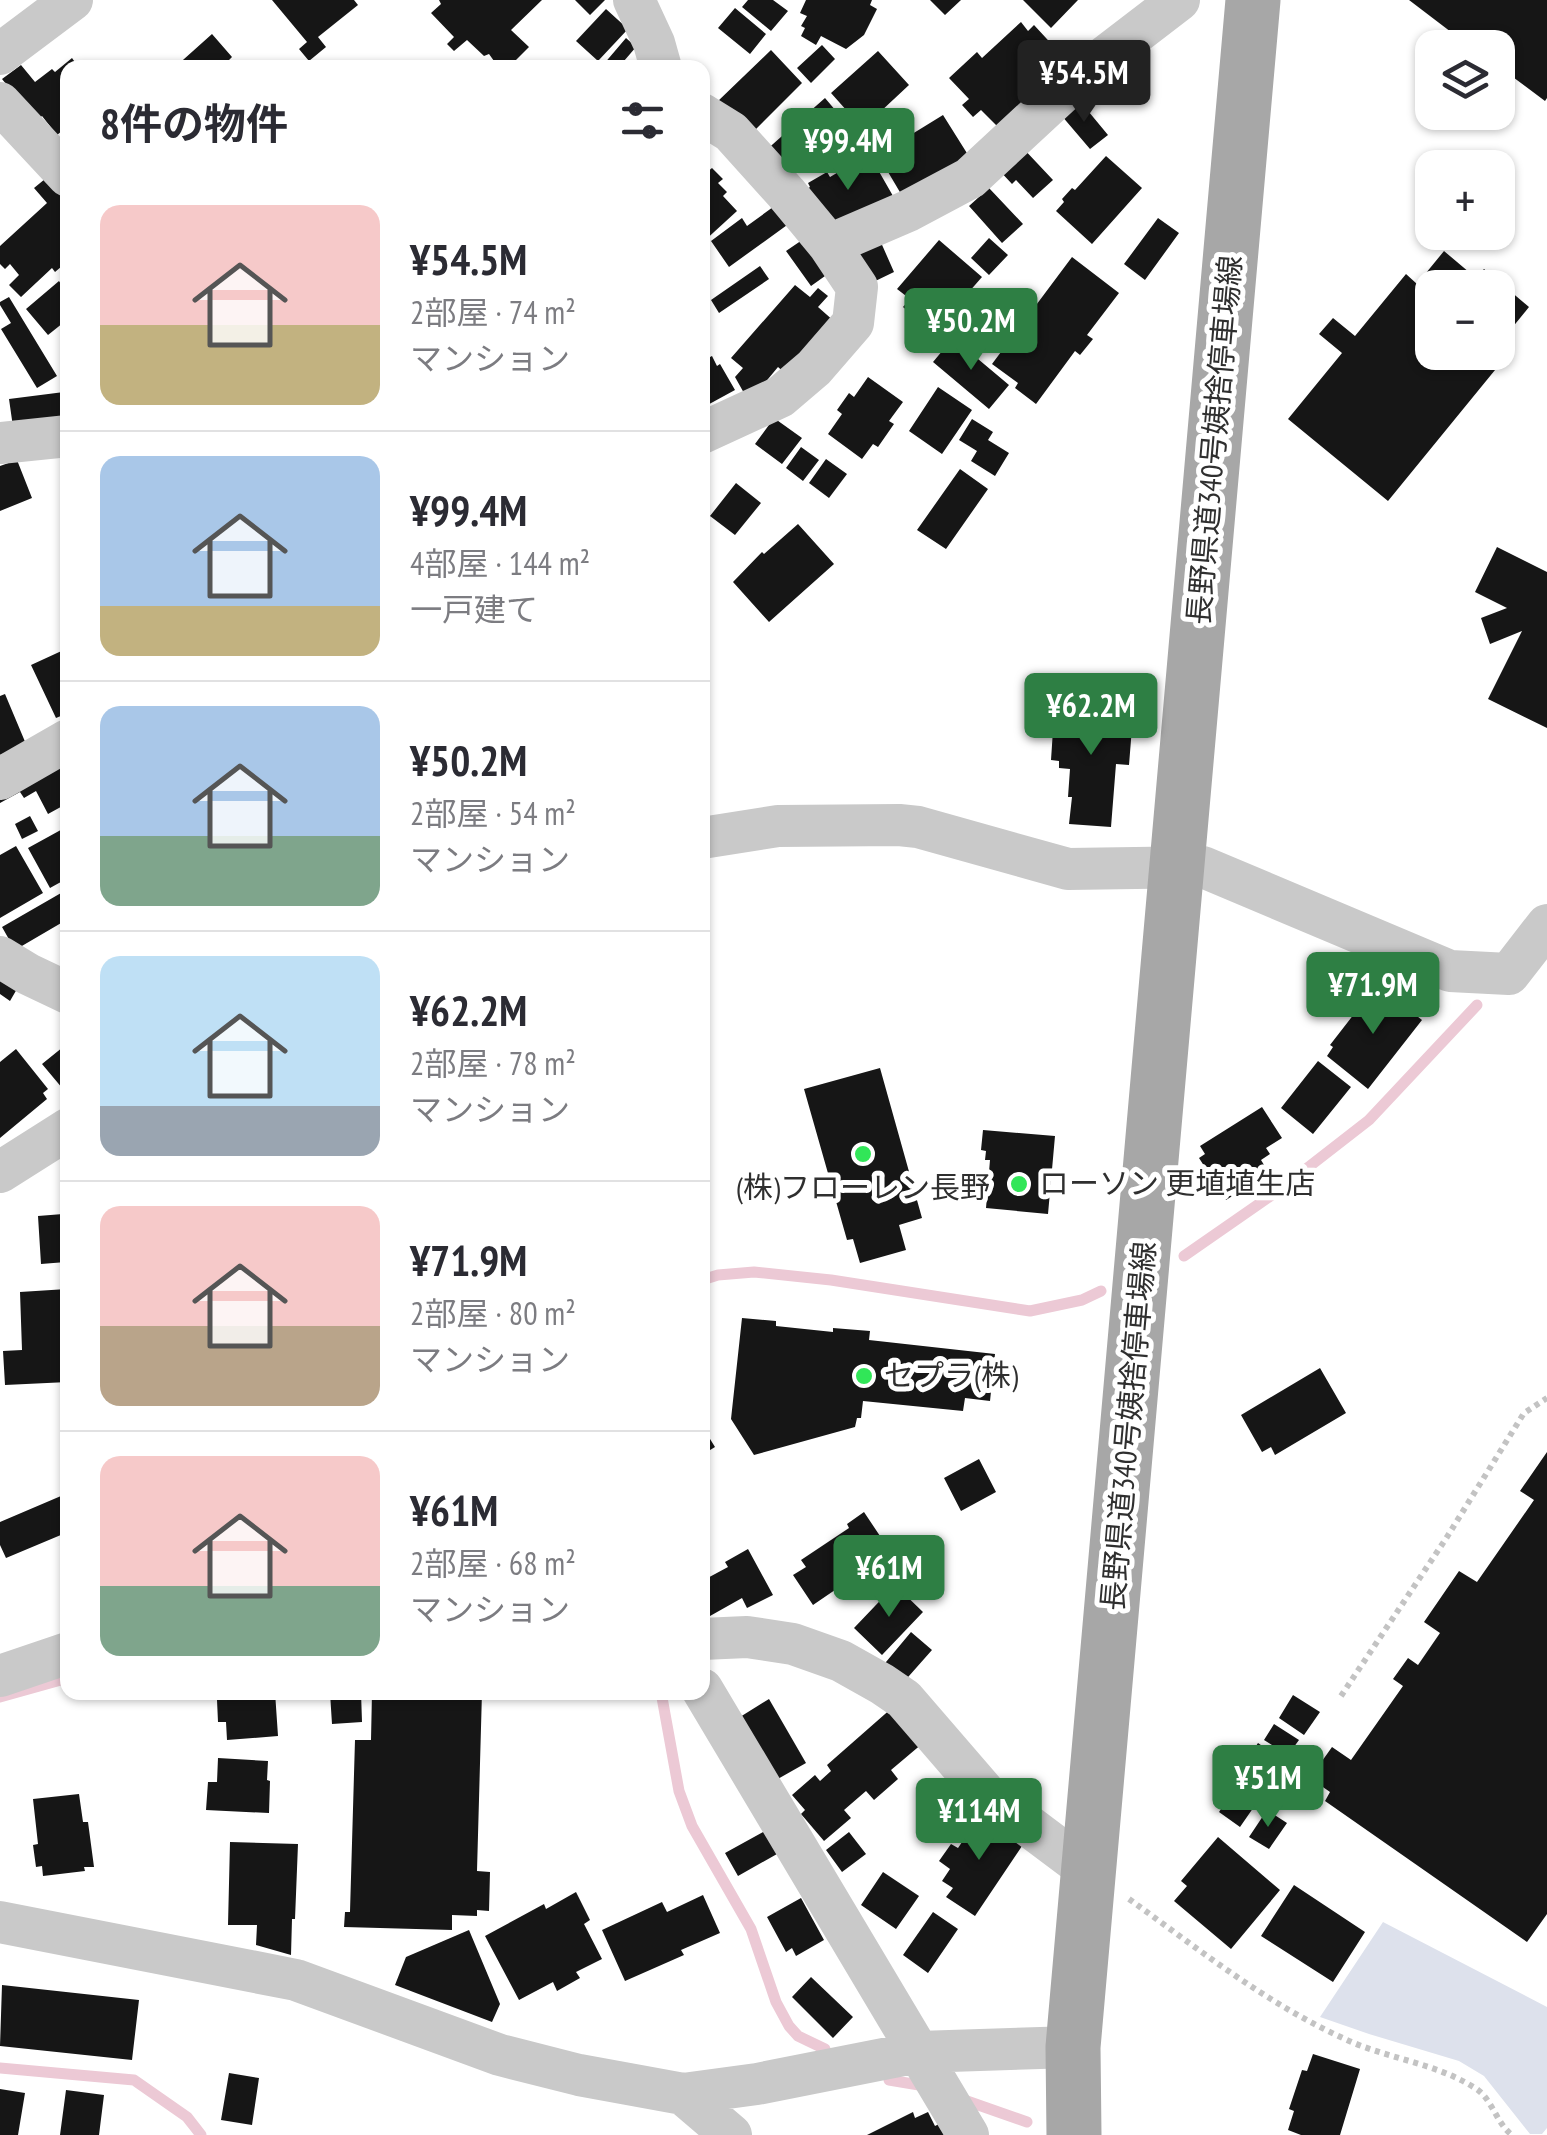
<!DOCTYPE html>
<html lang="ja">
<head>
<meta charset="utf-8">
<style>
  body { margin:0; font-family:"PT Sans Narrow","Noto Sans JP",sans-serif; background:#f2f2f3; color:#2b2b33; height:100vh; display:flex; flex-direction:column; font-size:38px; white-space:nowrap }
  * { box-sizing:border-box; margin:0 }
  p { font-size:32px; color:#7c7c81 }
  .icon { flex:none; width:55px; height:55px; fill:none; stroke:currentColor; stroke-width:2; stroke-linecap:round; stroke-linejoin:round }
  .map { position:relative; flex:1; overflow:hidden }
  .drawer { position:absolute; left:60px; top:60px; width:650px; height:1640px; display:flex; flex-direction:column; background:#fff; border-radius:20px; box-shadow:0 2px 8px #0004 }
  .drawer>* { flex:none }
  .fabs { position:absolute; left:1415px; top:30px; display:grid; gap:20px }
  .fabs a { display:grid; place-items:center; width:100px; height:100px; border-radius:20px; background:#fff; box-shadow:0 2px 8px #0004; font-size:50px }
  .price { position:absolute; translate:-50% -85px; padding:0 22px; border-radius:10px; background:#2e7f44; color:#fff; font-size:32px; line-height:65px; filter:drop-shadow(0 2px 5px #0008) }
  .price::after { content:''; position:absolute; left:50%; top:60px; width:30px; height:22px; margin-left:-15px; background:inherit; clip-path:polygon(0 0,100% 0,50% 100%) }
  .price.active { background:#222; color:#fff }
  ul { padding:0; list-style:none }
  li { display:flex; align-items:center; gap:30px; height:250px; padding:0 40px }
  li+li { border-top:2px solid #e1e1e2 }
  li span { display:grid; place-items:center; flex:none; width:280px; height:200px; border-radius:20px; color:#555 }
  li>.icon { margin-inline-start:auto }
  span .icon { width:120px; height:120px; fill:#fffc; stroke-width:1 }
  li b { font-size:42px }
  h2 { display:flex; justify-content:space-between; align-items:center; height:120px; padding:0 40px; font-size:42px }
  .map>svg:first-child { display:block }
</style>
</head>
<body>
<div class="map">
<svg width="1547" height="2135" viewBox="0 0 1547 2135">
  <rect width="100%" height="100%" fill="#fff"/>
  <path fill="#dde1ec" d="M1383,1922l164,85v121l-5,6h-12l-46,-58 -25,-15 -90,-27 -49,-17z"/>
  <g fill="none" stroke-linecap="round" stroke-linejoin="round">
    <path stroke="#ecc9d5" stroke-width="11" d="M1184,1256l95,-66 90,-70 108,-115
      M702,1280l16,-5 36,-3 77,8 199,31 52,-11 19,-9
      M661,1692l18,99 13,35 59,103 25,73 13,24 9,10 27,13
      M0,1697l68,-19
      M0,2068l134,12 53,37 14,18
      M889,2080l30,5
      M967,2101l60,21"/>
  </g>
  <path fill="#161616" d="M272,0h82l4,5 -40,32 8,10 -17,14 -10,-12 8,-7z
    M439,0h103l-31,30 18,17 -21,21h-19l5,-7 -5,-7 -5,2 -17,-16 -13,11 -7,-7 7,-7 -23,-24 10,-9z
    M575,0h30l-15,15z
    M748,0h25l15,11 -17,20 -29,-24z
    M806,0h66l-2,5 7,4 -13,26 -18,14 -25,-13 -5,9 -15,-9 4,-8 -4,-2 6,-10 -7,-3z
    M930,0h31l-16,15z
    M1023,0h55l-27,28z
    M1409,0h138v98l-2,3 -47,-35v-18h-26z
    M735,8l31,26 -16,20 -32,-26z
    M606,9l22,20 -30,32 -22,-20z
    M1021,22l7,9 6,-6 36,39 -70,65 -19,-19 -8,7 -11,-12 7,-6 -20,-21 28,-26 5,6z
    M212,34l20,23 -3,3 7,8h-62z
    M626,38l10,9 -18,21h-13l-2,-3z
    M822,45l13,14 -24,24 -14,-15z
    M771,50l31,33 -52,52 -33,-33z
    M878,51l31,34 -30,28 2,2 -17,15 -33,-37z
    M72,58l7,10h-11v58l-11,9 -15,-19 -6,5 -34,-42 19,-14 14,17 17,-13 3,3z
    M825,98l28,33 -13,11 -14,-15 -47,41 -15,-16z
    M1079,100l29,35 -18,14 -29,-34z
    M943,115l27,43 -66,41 -26,-44z
    M1021,146l32,34 -20,18 -17,-18 -4,4 -14,-15z
    M869,154l24,42 -64,38 -25,-43 6,-4 -2,-4 19,-11 3,5z
    M1106,156l36,32 -50,56 -36,-33 8,-9 -2,-3 10,-11 3,2z
    M712,168l11,11 -5,4 9,9 -4,4 14,15 -35,32v-67z
    M45,179l23,25v57l-13,11 -3,-4 -31,29 -12,-12 10,-10 -9,-11 -5,5 -5,-5v-18l47,-43 -13,-15z
    M989,188l34,36 -21,19 -33,-37z
    M780,202l14,18 -65,47 -18,-26 31,-23 5,8z
    M1158,218l21,15 -34,47 -21,-16z
    M808,236l24,35 -21,15 -25,-35z
    M879,238l15,34 -29,14 -16,-33z
    M989,238l19,17 -19,20 -18,-17z
    M939,240l43,37 -28,32 6,6 -28,32 -23,-21 6,-9 -12,-10 7,-8 -13,-10z
    M1444,251l32,27 8,-9 45,38 -31,38v-57h-66v64h64l8,7 -116,142 -100,-82 54,-66 -23,-19 14,-16 22,18 51,-62 11,10z
    M1072,257l47,36 -32,42 6,4 -13,16 -5,-4 -39,53 -21,-16 3,-5 -26,-19z
    M760,266l9,13 -50,34 -8,-13z
    M68,279v40l-20,16 -22,-26 33,-28 2,3z
    M795,285l15,12 8,-9 10,8 -10,11 17,15 -48,53 -9,-8 -29,35 -14,-25 8,-9 -12,-10z
    M9,297l48,79 -20,12 -36,-59 10,-6 -11,-18v-3z
    M953,338l56,47 -20,24 -56,-47z
    M712,356l5,10 3,-2 15,26 -33,18v-47z
    M868,377l35,25 -14,19 5,3 -16,23 -5,-3 -11,15 -34,-25 14,-20 -5,-4 12,-17 5,4z
    M938,387l34,23 -30,44 -33,-23z
    M64,392l4,27 -55,8 -4,-28z
    M774,418l28,20 -20,26 -27,-20z
    M972,419l21,13 -5,8 21,13 -14,23 -24,-15 6,-10 -18,-11z
    M801,447l18,13 -16,21 -17,-13z
    M826,459l21,15 -18,24 -20,-15z
    M17,460l15,38 -32,13v-45z
    M960,469l28,20 -42,60 -29,-19z
    M736,483l25,20 -26,32 -25,-19z
    M798,524l36,40 -65,58 -36,-40 29,-30 2,2z
    M1497,547l50,25v156l-59,-29 34,-68 -32,13 -9,-26 26,-10 -32,-16z
    M68,648v65l-12,5 -25,-53z
    M5,694l21,50 -26,11v-59z
    M1055,700l26,2v9l52,4 -4,50 -13,-1 -5,63 -42,-3 3,-27h-4l2,-28 -11,-1v-7l-8,-1z
    M68,757v46l-20,11 -12,-23 -12,7 -4,-6 -20,11v-10z
    M30,816l8,15 -16,8 -7,-15z
    M68,826v52l-18,10 -22,-40z
    M16,846l27,47 -43,25v-63z
    M68,889v30l-53,31 -13,-23z
    M0,970l21,12 -11,19 -10,-7z
    M1375,987l17,13 2,-2 28,22 -54,69 -41,-33 6,-9 -3,-2z
    M68,1043v52l-26,-31z
    M16,1049l32,40 -5,4 4,6 -47,39v-76z
    M1318,1061l33,26 -38,47 -32,-26z
    M880,1068l42,150 -23,7 7,25 -46,13 -7,-24 -6,1 -43,-151z
    M1262,1107l20,31 -16,10 4,6 -9,6 8,13 -43,27 -27,-42 6,-4 -5,-8z
    M983,1130l72,6 -7,78 -62,-6 4,-48h-5l1,-9 -5,-1z
    M63,1214l3,48 -25,2 -3,-48z
    M67,1289l1,93 -63,3 -2,-34 19,-1 -2,-58z
    M742,1318l34,3v5l57,6v-4l37,3 -1,9 126,14 -5,47 -25,-3 -2,13 -100,-10 -2,17h-4l-2,9 -101,28 -23,-36z
    M1320,1368l26,45 -71,42 -4,-8 -9,5 -21,-37z
    M702,1426l13,21 -13,8z
    M1547,1452v462l-20,28 -202,-141 5,-9 -20,-14 22,-31 19,13 52,-74 -10,-7 15,-21 10,7 22,-32 -16,-11 35,-51 18,11 57,-82 -14,-9z
    M979,1459l17,33 -35,19 -17,-33z
    M68,1493v39l-62,26 -6,-13v-23z
    M864,1512l16,24 -21,14 11,16 -57,39 -20,-30 13,-8 -5,-7 48,-32 -2,-4z
    M748,1549l25,46 -26,13 -5,-10 -32,18 -8,-13v-22l26,-14 -3,-5z
    M895,1585l28,27 -41,43 -28,-27z
    M911,1632l21,18 -31,35 -20,-17z
    M223,1692h52l3,44 -51,4 -1,-18h-8l-1,-22 7,-1z
    M343,1692h18l1,30 -30,2 -2,-31z
    M372,1692h110l-5,179 13,1 -1,39 -12,-1v6l-25,-1v15l-108,-3 1,-15h5l5,-172h16z
    M1293,1695l27,17 -16,23 -25,-17z
    M769,1699l37,64 -30,17 -36,-63z
    M893,1707l30,36 -32,27 7,9 -24,21 -8,-9 -22,19 7,8 -27,23 -23,-27 4,-4 -13,-15 23,-20 5,6 11,-10 -4,-6z
    M1274,1724l25,16 -11,15 -24,-15z
    M1258,1743l27,19 -45,65 -21,-15 24,-35 -5,-4z
    M218,1758l50,3 -1,19 3,1 -1,32 -63,-3 2,-28h9z
    M79,1794l4,28h5l6,45h-10l1,4 -42,5 -1,-10 -6,1 -3,-22 5,-1 -5,-45z
    M1267,1810l20,13 -18,26 -20,-12z
    M983,1811l39,35 -47,70 -29,-19 7,-9 -11,-7 8,-12 -11,-8 12,-17 7,4z
    M765,1831l12,23 -39,22 -13,-23z
    M849,1832l17,22 -24,18 -16,-22z
    M1218,1837l62,53 -49,59 -57,-48 13,-15 -6,-5z
    M230,1842l68,2 -3,75h-3l-1,36 -35,-10 1,-20h-29z
    M883,1872l36,24 -23,33 -35,-24z
    M1294,1885l71,47 -32,50 -72,-46z
    M576,1892l14,28 -6,4 18,35 -26,13 4,6 -23,13 -4,-9 -34,18 -34,-64 59,-32 2,5z
    M703,1895l17,38 -39,17 3,5 -59,26 -23,-51 60,-28 5,10z
    M801,1898l23,42 -28,16 -4,-8 -6,4 -19,-35z
    M933,1912l25,17 -30,44 -25,-18z
    M469,1930l31,74 -8,18 -97,-37 11,-28z
    M811,1977l42,40 -20,21 -41,-41z
    M2,1985l137,15 -7,60 -132,-14z
    M1313,2054l47,15 -20,66h-39l-13,-5 6,-19 -5,-2 13,-39 5,1z
    M229,2073l30,5 -7,47 -31,-5z
    M0,2089l25,4 -7,42h-18z
    M66,2090l38,5 -5,40h-39z
    M913,2112l2,6 13,-6 7,14 4,-2 5,11h-77z"/>
  <g fill="none" stroke-linecap="round" stroke-linejoin="round">
    <path stroke="#c3c3c3" stroke-width="6" stroke-dasharray="5 5" stroke-linecap="butt" d="M1341,1696l106,-159 77,-124 23,-15
      M1129,1899c72,52 143,109 225,144 41,17 83,21 121,45 17,10 21,35 37,47"/>
    <path stroke="#c9c9c9" stroke-width="42" d="M634,0l20,43 7,25
      M0,54l72,-54
      M0,103l68,73
      M702,114l29,18 55,61 43,52 28,42 -4,36 -39,45 -34,29 -78,36
      M829,245l79,-34 62,-33 110,-102 99,-76
      M0,443l68,-7
      M0,779l68,-39
      M702,838l76,-12 121,-1 19,2 150,42 135,-2 247,104 59,3 38,-49
      M0,957l28,17 40,19
      M0,1172l68,-43
      M702,1639l45,-2 46,7 48,17 41,23 22,15 82,95 104,78
      M0,1676l68,-23
      M702,1689l266,446
      M0,1922l296,58 204,75 79,20 104,19 74,-10 162,-32 154,-5
      M683,2094l48,41"/>
    <path stroke="#a7a7a7" stroke-width="55" d="M1074,2135l-1,-88 180,-2047"/>
  </g>
  <g fill="#31e658" stroke="#fff" stroke-width="4">
    <circle cx="863" cy="1154" r="10"/>
    <circle cx="1019" cy="1184" r="10"/>
    <circle cx="864" cy="1376" r="10"/>
  </g>
  <g text-anchor="middle" stroke-width="10" stroke-linejoin="round" paint-order="stroke">
    <g font-size="30" fill="#2f2f2f" stroke="#fff">
      <text transform="translate(1215 440) rotate(-85)" y="10">長野県道340号姨捨停車場線</text>
      <text transform="translate(1129 1426) rotate(-85)" y="10">長野県道340号姨捨停車場線</text>
    </g>
    <g font-size="30" fill="#2f2f2f" stroke="#fff" text-anchor="start">
      <text x="1039" y="1194">ローソン 更埴埴生店</text>
      <text x="863" y="1198" text-anchor="middle">(株)フローレン長野</text>
      <text x="884" y="1386">セプラ(株)</text>
    </g>
  </g>
</svg>
<div class="fabs">
<a><svg class="icon" aria-label="layers" viewBox="0 0 24 24"><path d="M12 4l9 5-9 5-9-5zM3 14l9 5 9-5"/></svg></a>
<a>+</a>
<a>−</a>
</div>
<b class="price active" style="left:1084px;top:125px">¥54.5M</b>
<b class="price" style="left:848px;top:193px">¥99.4M</b>
<b class="price" style="left:971px;top:373px">¥50.2M</b>
<b class="price" style="left:1091px;top:758px">¥62.2M</b>
<b class="price" style="left:1373px;top:1037px">¥71.9M</b>
<b class="price" style="left:889px;top:1620px">¥61M</b>
<b class="price" style="left:1268px;top:1830px">¥51M</b>
<b class="price" style="left:979px;top:1863px">¥114M</b>
<section class="drawer">
<h2>8件の物件<svg class="icon" aria-label="filters" viewBox="0 0 24 24"><path d="M4 7h16M4 17h16"/><circle cx="9" cy="7" r="2"/><circle cx="15" cy="17" r="2"/></svg></h2>
<ul>
<li><span style="background:linear-gradient(#f6c9c9 60%,#c2b280 0)"><svg class="icon" aria-label="home" viewBox="0 0 24 24"><path d="M3 11l9-7 9 7M6 9v11h12V9"/></svg></span><div><b>¥54.5M</b><p>2部屋 · 74 m²</p><p>マンション</p></div></li>
<li><span style="background:linear-gradient(#a9c7e8 75%,#c2b280 0)"><svg class="icon" aria-label="home" viewBox="0 0 24 24"><path d="M3 11l9-7 9 7M6 9v11h12V9"/></svg></span><div><b>¥99.4M</b><p>4部屋 · 144 m²</p><p>一戸建て</p></div></li>
<li><span style="background:linear-gradient(#a9c7e8 65%,#7fa58c 0)"><svg class="icon" aria-label="home" viewBox="0 0 24 24"><path d="M3 11l9-7 9 7M6 9v11h12V9"/></svg></span><div><b>¥50.2M</b><p>2部屋 · 54 m²</p><p>マンション</p></div></li>
<li><span style="background:linear-gradient(#bfe0f5 75%,#9aa5b1 0)"><svg class="icon" aria-label="home" viewBox="0 0 24 24"><path d="M3 11l9-7 9 7M6 9v11h12V9"/></svg></span><div><b>¥62.2M</b><p>2部屋 · 78 m²</p><p>マンション</p></div></li>
<li><span style="background:linear-gradient(#f6c9c9 60%,#b9a48a 0)"><svg class="icon" aria-label="home" viewBox="0 0 24 24"><path d="M3 11l9-7 9 7M6 9v11h12V9"/></svg></span><div><b>¥71.9M</b><p>2部屋 · 80 m²</p><p>マンション</p></div></li>
<li><span style="background:linear-gradient(#f6c9c9 65%,#7fa58c 0)"><svg class="icon" aria-label="home" viewBox="0 0 24 24"><path d="M3 11l9-7 9 7M6 9v11h12V9"/></svg></span><div><b>¥61M</b><p>2部屋 · 68 m²</p><p>マンション</p></div></li>
</ul>
</section>
</div>
</body>
</html>
